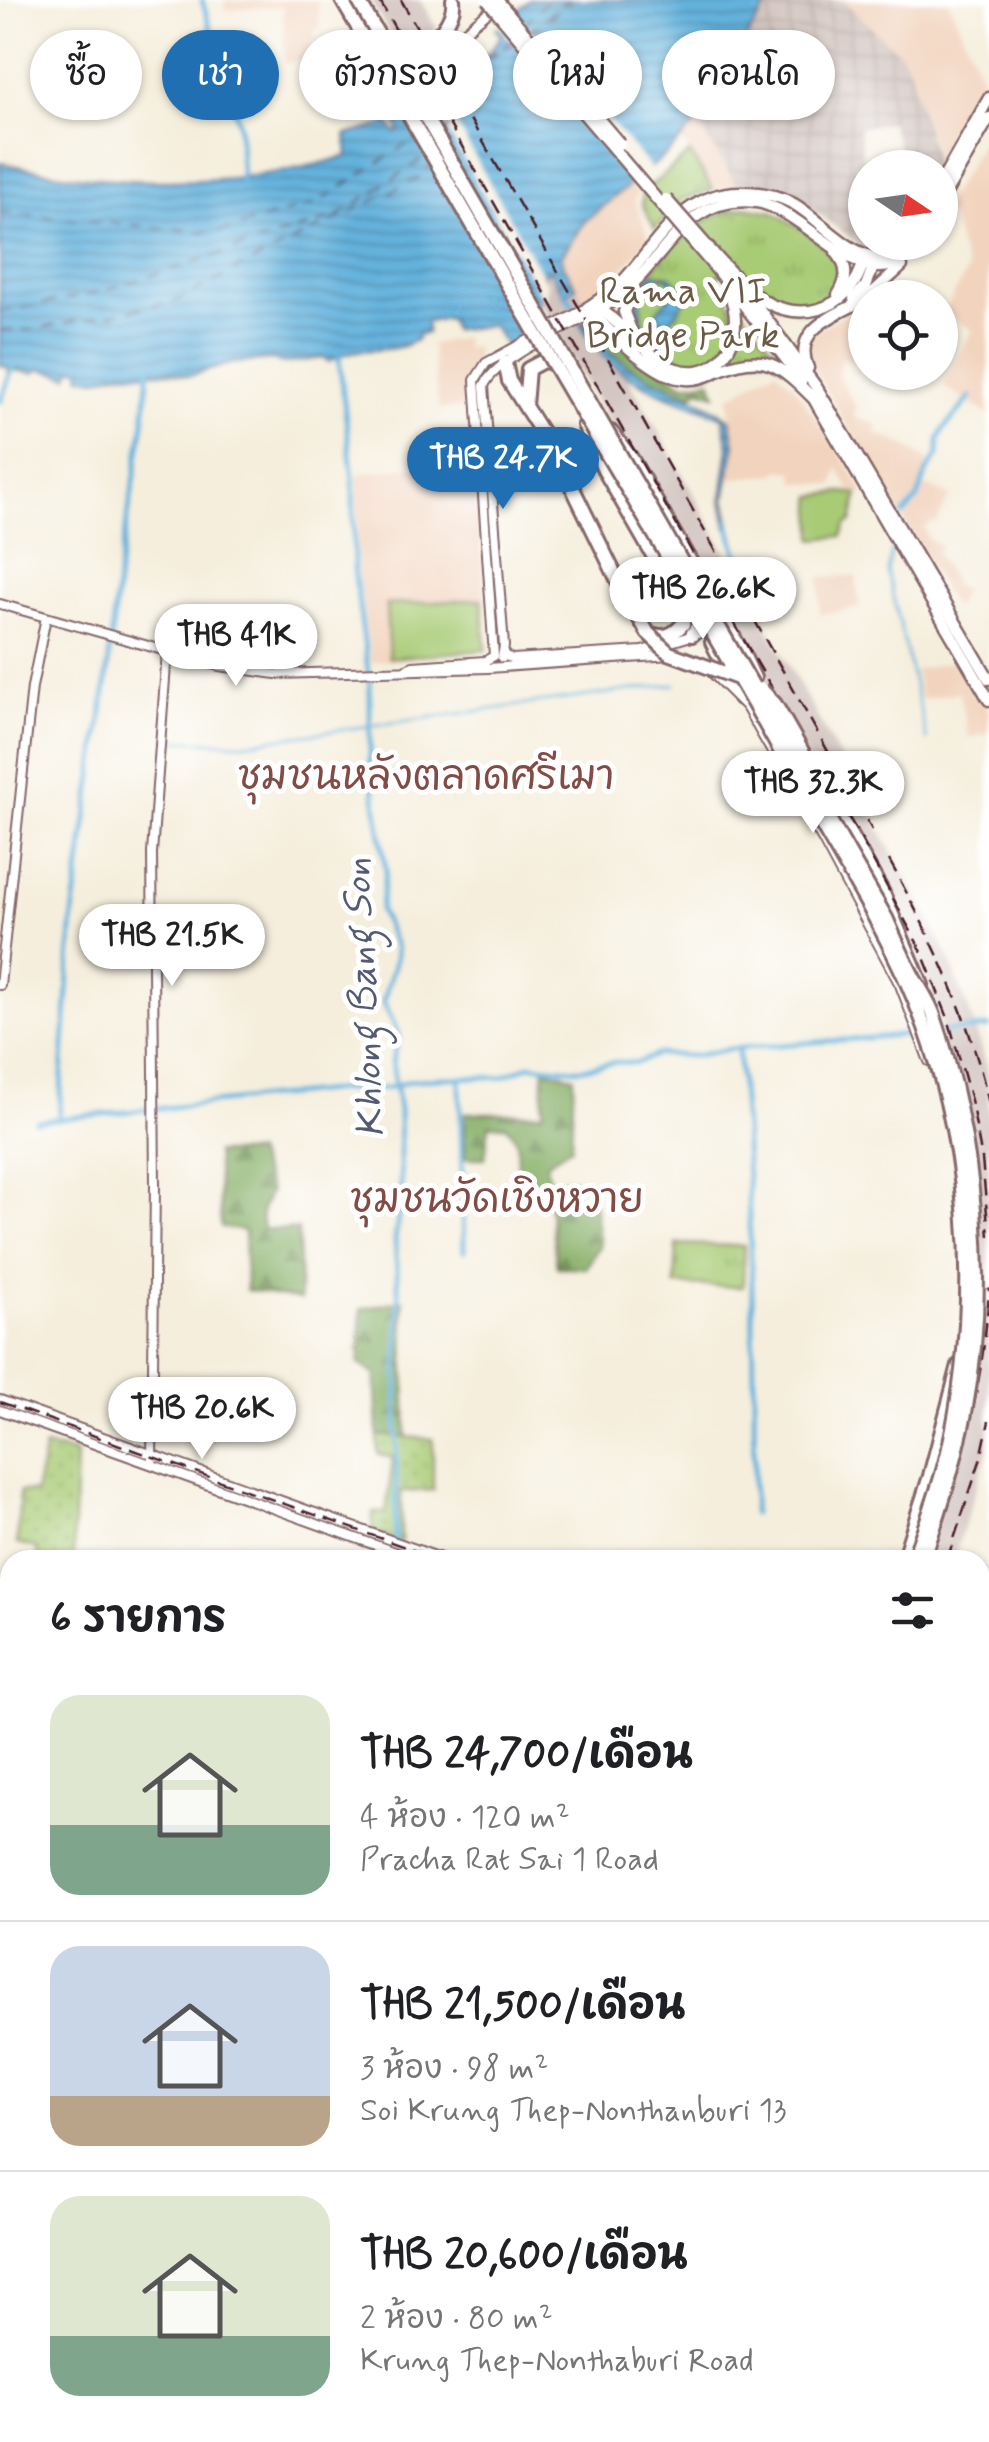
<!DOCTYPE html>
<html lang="th">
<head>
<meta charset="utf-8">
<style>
  body { margin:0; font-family:Mynerve,"Playpen Sans Thai",sans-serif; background:#f2f2f2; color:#202124; height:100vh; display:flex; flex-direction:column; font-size:38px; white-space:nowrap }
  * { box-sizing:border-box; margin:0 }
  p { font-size:32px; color:#757577 }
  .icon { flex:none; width:55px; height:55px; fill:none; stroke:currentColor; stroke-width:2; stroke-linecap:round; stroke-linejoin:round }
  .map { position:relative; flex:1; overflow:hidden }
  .panel { position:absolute; left:0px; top:1550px; width:990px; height:892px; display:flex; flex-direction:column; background:#fff; border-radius:30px 30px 0 0; box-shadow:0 2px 8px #0004 }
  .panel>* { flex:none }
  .top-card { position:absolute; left:30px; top:30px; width:930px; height:90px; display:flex; gap:20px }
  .needle { width:65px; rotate:103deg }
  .fabs { position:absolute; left:848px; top:150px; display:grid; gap:20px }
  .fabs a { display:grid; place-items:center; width:110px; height:110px; border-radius:50%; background:#fff; box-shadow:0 2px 8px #0004; font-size:50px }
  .price { position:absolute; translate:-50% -85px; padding:0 22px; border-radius:35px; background:#fff; color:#222; font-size:32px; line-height:65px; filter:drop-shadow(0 2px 5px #0008) }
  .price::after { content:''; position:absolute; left:50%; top:60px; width:30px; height:22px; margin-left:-15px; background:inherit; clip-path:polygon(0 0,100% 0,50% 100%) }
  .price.current { background:#1f6fb2; color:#fff }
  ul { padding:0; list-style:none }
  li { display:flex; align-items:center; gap:30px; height:250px; padding:0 50px }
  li+li { border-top:2px solid #e0e0e0 }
  li span { display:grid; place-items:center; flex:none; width:280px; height:200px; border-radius:30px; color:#555 }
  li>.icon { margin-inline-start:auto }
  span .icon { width:120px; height:120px; fill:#fffc; stroke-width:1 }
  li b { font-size:42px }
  h2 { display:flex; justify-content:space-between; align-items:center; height:120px; padding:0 50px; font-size:42px }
  .tag { padding:0 35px; border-radius:45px; background:#fff; box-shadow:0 2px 8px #0004; font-size:35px; line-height:90px }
  .tag.current { background:#1f6fb2; color:#fff }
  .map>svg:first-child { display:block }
</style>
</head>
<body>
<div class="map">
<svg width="989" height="2442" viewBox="0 0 989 2442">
  <defs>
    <pattern id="industrial-grid" width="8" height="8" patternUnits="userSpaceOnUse" patternTransform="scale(2.5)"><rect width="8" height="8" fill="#cfc0ba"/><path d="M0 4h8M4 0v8" fill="none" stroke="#b3a5a0"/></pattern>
    <pattern id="grass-dots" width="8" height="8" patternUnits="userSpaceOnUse" patternTransform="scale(2.5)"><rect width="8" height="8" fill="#a8cb75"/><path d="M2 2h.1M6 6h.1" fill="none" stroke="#92ae65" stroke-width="1.8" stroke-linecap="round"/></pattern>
    <pattern id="forest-firs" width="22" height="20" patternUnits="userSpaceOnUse" patternTransform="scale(2.5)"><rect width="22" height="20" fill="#86af66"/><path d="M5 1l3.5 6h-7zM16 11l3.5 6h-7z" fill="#708e54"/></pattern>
    <pattern id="park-tufts" width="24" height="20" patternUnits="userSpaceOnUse" patternTransform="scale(2.5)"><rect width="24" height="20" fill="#a8cb75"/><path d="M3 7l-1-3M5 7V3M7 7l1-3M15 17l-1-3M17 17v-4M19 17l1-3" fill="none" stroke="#92ae65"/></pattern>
    <pattern id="water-rules" width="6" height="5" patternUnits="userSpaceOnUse" patternTransform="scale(2.5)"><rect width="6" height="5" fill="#63b2dd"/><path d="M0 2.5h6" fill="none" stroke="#5490b3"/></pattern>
  </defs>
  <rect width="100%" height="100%" fill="#fff"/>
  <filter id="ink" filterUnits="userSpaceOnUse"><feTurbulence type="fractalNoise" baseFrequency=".01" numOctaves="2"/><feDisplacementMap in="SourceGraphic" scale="20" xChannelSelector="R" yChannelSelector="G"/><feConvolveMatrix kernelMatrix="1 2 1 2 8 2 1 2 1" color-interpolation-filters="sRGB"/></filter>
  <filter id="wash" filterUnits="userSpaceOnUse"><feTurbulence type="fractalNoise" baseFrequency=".0048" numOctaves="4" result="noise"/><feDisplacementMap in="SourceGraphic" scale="40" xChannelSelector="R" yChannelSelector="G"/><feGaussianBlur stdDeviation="2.25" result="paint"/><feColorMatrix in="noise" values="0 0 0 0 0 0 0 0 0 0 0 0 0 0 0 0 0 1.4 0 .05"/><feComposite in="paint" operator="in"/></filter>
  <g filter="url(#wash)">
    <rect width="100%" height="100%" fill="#f5eedc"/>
    <path fill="#f2d4be" d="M225,0h92l3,28 -5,1v11h-4v20l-27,3 -1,-56 -58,3z
      M842,0h106l39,88 -47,81 -31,-103 -8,-12z
      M698,122l39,63 -24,5 -32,-51z
      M989,130v285l-45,-29 28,-56 -28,-18 23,-41 -17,-56 -8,-5z
      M629,185l10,9 -5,4 15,39 -37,46 -29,18 -21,-38v-8l22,-33z
      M865,302v61l-23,-4 -4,17 18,31 -2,10 24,8 -2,9 22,8 30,18 -9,32 -20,23 -91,-156v-17l8,-12z
      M464,338l1,10 10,-2 3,18 -6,11 -4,31 -29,4 -8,-66z
      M776,369l18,17 28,40 42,64 -2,4 -11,-2 -13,-24 -4,17 -39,-3 -1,-10 -8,-2h-8l-1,4 -49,5 5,-19 -4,-63z
      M474,462l15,188 -118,12 -13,-90 -1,-98 73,-10 2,7z
      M926,486l24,10 -14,28 -4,-2 -8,6 5,12 13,7 -6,4 19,34 9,5 -10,18 -51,-88 18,-23z
      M856,576l4,32 -40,6v-37z
      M958,660l31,50v23l-20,5 -10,-46 -38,8 -6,-30z"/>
    <path fill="url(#industrial-grid)" d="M771,0h71l59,54 8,12 28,101h-32l-15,-45 -31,6 6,49v65l33,1 -11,9 -7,2 -17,-6 -68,-52 -20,-8 -38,-3 -39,-62 17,-48 -3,-3 8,-14 4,3 19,-19z"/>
    <path fill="#cfc0ba" d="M370,0h50l16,27 -3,8 -21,18 -10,2z
      M550,269l15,27 11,-10 91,160 260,468 22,44 23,61 17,55v373l-36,113h-27l52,-210 -39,-334 -12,-33 -85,-165 -120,-199 -183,-318 4,-28z"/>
    <path fill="url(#grass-dots)" stroke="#797550" stroke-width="2.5" d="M736,303l59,71 -24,-16 -11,-2 -23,2 -28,16 -47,-3 -61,-55 63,51 71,-21 5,-18z
      M378,1435l55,4v51l-32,2v50l-29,-12 1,-18 13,1 7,-55 -15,-4z
      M45,1447l31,6 -3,107h-35l-1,-12 -20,-4 3,-52h15z"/>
    <path fill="url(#forest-firs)" stroke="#686748" stroke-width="2.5" d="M583,321l16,5 85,58 27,-4 5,14 -17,-5 -6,6c-45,-14 -84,-33 -110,-74z
      M544,1069l30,7 -3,71 -25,16 3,18 24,-2 1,22 20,1 6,43 -14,23 -29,-1 -10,-78 -28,-4 -2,-44 -11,-16h-17l-4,33h-20v-45h78z
      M216,1153h39l15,38 -9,21 2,17 35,1 2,70 -54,-10 -2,-59 -23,-4z
      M403,1300l4,137 -29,-2 -3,-61 -16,-10 2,-55z"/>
    <path fill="url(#park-tufts)" stroke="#797550" stroke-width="2.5" d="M690,153l23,37 -30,9 -28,30 -13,-24 1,-13z
      M744,207l30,5 37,23 27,25 4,8 -2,16 -10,16 -31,11 -34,-11 -33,-35 -17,14c7,9 17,21 18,33 5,38 -30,65 -64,49 -11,-5 -20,-16 -29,-25 -9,-10 -15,-20 -11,-34 5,-15 19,-26 28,-37 23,-29 51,-54 87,-58z
      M677,1244l67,2 -1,41 -68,-2z"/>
    <path fill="#a8cb75" stroke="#797550" stroke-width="2.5" d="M842,492l16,2 -6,28 -5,2 -5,12 -28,3 -1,-43z
      M482,599l4,51 -97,8 -3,-53z"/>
    <path fill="url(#water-rules)" stroke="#566884" stroke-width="2.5" fill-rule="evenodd" d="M529,0h242l-28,42 -19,19 -5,-2 -7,12 4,3 -18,48 -31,32 -83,68 -22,33v8l14,23 -11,10 -15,-26 -6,3 -5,28 -16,25 4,7 -22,12 -13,-20 -40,5 -3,-12 -23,4 1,11 -10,2v4c-26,19 -62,3 -88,23l-5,-4 -38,5 -13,-3 -40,3 -44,13 -19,-4 -55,1 -18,6 -17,-3 2,-7 -10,-1 -3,8 -28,-7 -7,4 -22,-3 -3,3 -1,-6 -8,-2v-202c23,3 46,10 69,12 93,11 189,8 279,-19l-2,-21 43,-12 7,10 4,-2 -4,-8 8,-4v-5l40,-25 1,-7 44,-30 12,-16 -5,-7z
      M653,273l18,3 15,18c-2,13 -11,18 -17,29 -11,23 7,38 28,41 -27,5 -71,-27 -67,-58 2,-12 15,-24 23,-33zM664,276l8,7 1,10 -17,20 8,14v13l-7,3 -13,-11 -4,-36 14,-18z
      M583,321c39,61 94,58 147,98l5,25 -10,55 6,26 -4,3 -5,-29 7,-52 -6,-30c-60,-25 -110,-33 -143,-94z
      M716,2432l125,1 4,9h-134z"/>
    <path fill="#f5eedc" d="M512,8l140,162 -16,14 -140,-162z
      M436,89l112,196 -4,16 -117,-206z"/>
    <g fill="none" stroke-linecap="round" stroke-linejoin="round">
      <path stroke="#63b2dd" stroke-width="2.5" d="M893,547l-6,24 40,169
        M166,740l77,3 433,-59"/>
      <path stroke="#63b2dd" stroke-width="5" d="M202,0l37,124 3,59
        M565,291l8,15
        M338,350l15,130 1,90 16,115v77l16,109 -6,39 16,38v11l-13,42 16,34 -7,27 7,48 2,84 -6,46 4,62 -4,258
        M0,402l13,-35
        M903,515l15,-17 9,-27 11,-16 1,-16 5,-10 27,-32
        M728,521l16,55
        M943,1032l46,-5
        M738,1049c13,156 19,310 15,465
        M460,1079l4,172
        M59,1119l14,-204 33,-230 12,-111 26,-151 5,-55
        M36,1121l303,-31 48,-2 23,-7 27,-3 65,-1 28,-12 49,4 37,-7 20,1 22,-9 36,2 34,-7 189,-15"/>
      <path stroke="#545a72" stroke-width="2.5" stroke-dasharray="12 10" stroke-linecap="butt" d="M524,25l23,-25
        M527,32l40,-32
        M532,32l40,-32
        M502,49l14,-9
        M487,57l25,-19
        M433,119l39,-47
        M438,130l43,-68 36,-20
        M444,136l30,-61
        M0,212l216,21 100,-29 102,-67
        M0,312l89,-17 246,-77 83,-56 5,-8
        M0,330h32l144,-29 250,-127 4,-9"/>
    </g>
  </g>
  <g filter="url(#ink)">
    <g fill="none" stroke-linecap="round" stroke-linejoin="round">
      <defs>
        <path id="secondary" d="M394,65h29l71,-58
          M0,604l219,62 57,8 212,-6 183,-13
          M504,655l8,4 130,-8 65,-20 7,3
          M502,658l2,-12 -20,-260c11,-27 81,-57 108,-72
          M406,669l7,-3 72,-5 9,-5 -19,-276 11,-17 101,-55
          M710,671l36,36 77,134 77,144 29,76
          M0,985l32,-298 14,-70
          M0,1400l446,160
          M0,1410l417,150
          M152,1464l3,-279 -3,-332 15,-201
          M0,1671l10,5
          M0,1708l10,5
          M980,1742l9,2
          M980,1753l9,2
          M980,2148l9,5
          M0,2356l10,7
          M80,2432l1,10"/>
        <path id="primary" d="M940,184l49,-86
          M940,203l49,-85
          M836,252c12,14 12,27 2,43
          M722,263l16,17 79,108 172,291
          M716,269l86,111
          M753,293c40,34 98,20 111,-33
          M867,298l35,-32
          M854,299l12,-13 9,-24
          M599,307l63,56c53,29 89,-23 66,-72
          M592,314c16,-10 31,-19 43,-32 37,-38 58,-87 121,-80 53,7 118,112 161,40
          M633,335l-9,-23 9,-26
          M808,368c-17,-41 29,-52 57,-69
          M811,394l178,306
          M815,400c-36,-36 -50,-50 -100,-28 -12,6 -24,9 -37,6 -29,-6 -71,-49 -91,-70 13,-9 26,-16 37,-28 34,-37 59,-89 118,-88 18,0 36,3 52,12 30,17 61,62 99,52l13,-14"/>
        <path id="highway" d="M342,0l172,296
          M414,59c15,-15 42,-37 39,-59
          M406,83l120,208
          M505,363l4,18 50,79 63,129 26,44c16,6 24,3 35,-9l2,-13 -81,-141 -20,-45
          M525,406l3,-37 15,-8 14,2
          M611,432l20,26 110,192 13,28
          M692,635l7,-12 1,-11
          M712,642l28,56
          M810,765l72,126 40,94
          M903,1560l27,-84 29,-111
          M607,2442l4,-10
          M617,2442l5,-10"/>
      </defs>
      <use href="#secondary" stroke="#866769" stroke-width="12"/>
      <use href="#primary" stroke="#866769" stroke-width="15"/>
      <use href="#highway" stroke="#866769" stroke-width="18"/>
      <use href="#secondary" stroke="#fff" stroke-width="8"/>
      <use href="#primary" stroke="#fff" stroke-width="10"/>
      <use href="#highway" stroke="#fff" stroke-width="12"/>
      <path stroke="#4a1f2b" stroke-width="2.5" stroke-dasharray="15 8" stroke-linecap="butt" d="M379,0l318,561 162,274 62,115 27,68 23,82 11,59 7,77
        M401,0l195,337 276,493
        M889,860c43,78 81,157 100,244
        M0,1402l441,158
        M930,1560c31,-89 54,-177 59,-272
        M947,1560l34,-102 8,-37
        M980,1743l9,2
        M0,2428l22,14
        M625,2442l7,-10"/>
      <defs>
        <path id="primary-bridge" d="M487,0l229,269
          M497,0l123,144
          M666,199l56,64"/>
        <path id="highway-bridge" d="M358,0l48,83
          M526,291l360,627c9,20 18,42 29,62 7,11 13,21 18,33 43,125 56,271 32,400 -10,51 -25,98 -42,147
          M514,296c93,162 192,320 282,483 36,67 78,130 109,199 66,146 78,319 43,474 -9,37 -22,72 -35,108
          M648,633l21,20 69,25
          M761,689l14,15 35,61"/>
      </defs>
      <use href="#primary-bridge" stroke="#866769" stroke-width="15" stroke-linecap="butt"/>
      <use href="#highway-bridge" stroke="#866769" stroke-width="18" stroke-linecap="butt"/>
      <use href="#primary-bridge" stroke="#fff" stroke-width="10"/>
      <use href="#highway-bridge" stroke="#fff" stroke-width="12"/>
    </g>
  </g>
  <g text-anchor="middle" stroke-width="10" stroke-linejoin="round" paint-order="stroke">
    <g font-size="38" fill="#6b5b45" stroke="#fff">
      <text x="683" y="303">Rama VII<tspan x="683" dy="44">Bridge Park</tspan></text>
    </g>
    <g font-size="40" fill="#824c45" stroke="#fff">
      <text x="426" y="789">ชุมชนหลังตลาดศรีเมา</text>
      <text x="497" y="1212">ชุมชนวัดเชิงหวาย</text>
    </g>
    <g font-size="40" font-style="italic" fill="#545a72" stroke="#fff">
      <text transform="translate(362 998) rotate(-93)" y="14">Khlong Bang Son</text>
    </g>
  </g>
</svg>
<div class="fabs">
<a><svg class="needle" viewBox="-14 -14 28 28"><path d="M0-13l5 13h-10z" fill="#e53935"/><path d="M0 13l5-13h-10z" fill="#757577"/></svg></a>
<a><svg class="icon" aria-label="locate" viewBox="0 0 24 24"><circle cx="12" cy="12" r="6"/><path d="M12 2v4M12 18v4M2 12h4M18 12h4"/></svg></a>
</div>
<b class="price current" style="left:503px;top:512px">THB 24.7K</b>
<b class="price" style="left:703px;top:642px">THB 26.6K</b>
<b class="price" style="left:236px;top:689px">THB 41K</b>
<b class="price" style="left:813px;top:836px">THB 32.3K</b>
<b class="price" style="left:172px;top:989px">THB 21.5K</b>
<b class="price" style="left:202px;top:1462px">THB 20.6K</b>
<div class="top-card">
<a class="tag">ซื้อ</a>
<a class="tag current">เช่า</a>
<a class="tag">ตัวกรอง</a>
<a class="tag">ใหม่</a>
<a class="tag">คอนโด</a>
</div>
<section class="panel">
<h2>6 รายการ<svg class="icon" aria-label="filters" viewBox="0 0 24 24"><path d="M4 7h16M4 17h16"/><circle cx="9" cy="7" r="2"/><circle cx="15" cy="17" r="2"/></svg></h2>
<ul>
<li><span style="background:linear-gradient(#dfe7d0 65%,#7fa58c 0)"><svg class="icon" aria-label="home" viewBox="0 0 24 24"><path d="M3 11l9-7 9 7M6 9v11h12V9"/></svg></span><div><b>THB 24,700/เดือน</b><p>4 ห้อง · 120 m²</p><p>Pracha Rat Sai 1 Road</p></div></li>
<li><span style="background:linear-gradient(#c9d6e8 75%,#b9a48a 0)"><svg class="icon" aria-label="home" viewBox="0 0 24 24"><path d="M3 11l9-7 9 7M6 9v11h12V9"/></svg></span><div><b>THB 21,500/เดือน</b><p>3 ห้อง · 98 m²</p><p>Soi Krung Thep-Nonthanburi 13</p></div></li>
<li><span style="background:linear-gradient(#dfe7d0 70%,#7fa58c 0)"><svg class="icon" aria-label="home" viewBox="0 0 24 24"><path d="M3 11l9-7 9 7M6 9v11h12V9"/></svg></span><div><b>THB 20,600/เดือน</b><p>2 ห้อง · 80 m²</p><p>Krung Thep-Nonthaburi Road</p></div></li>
</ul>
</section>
</div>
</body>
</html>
